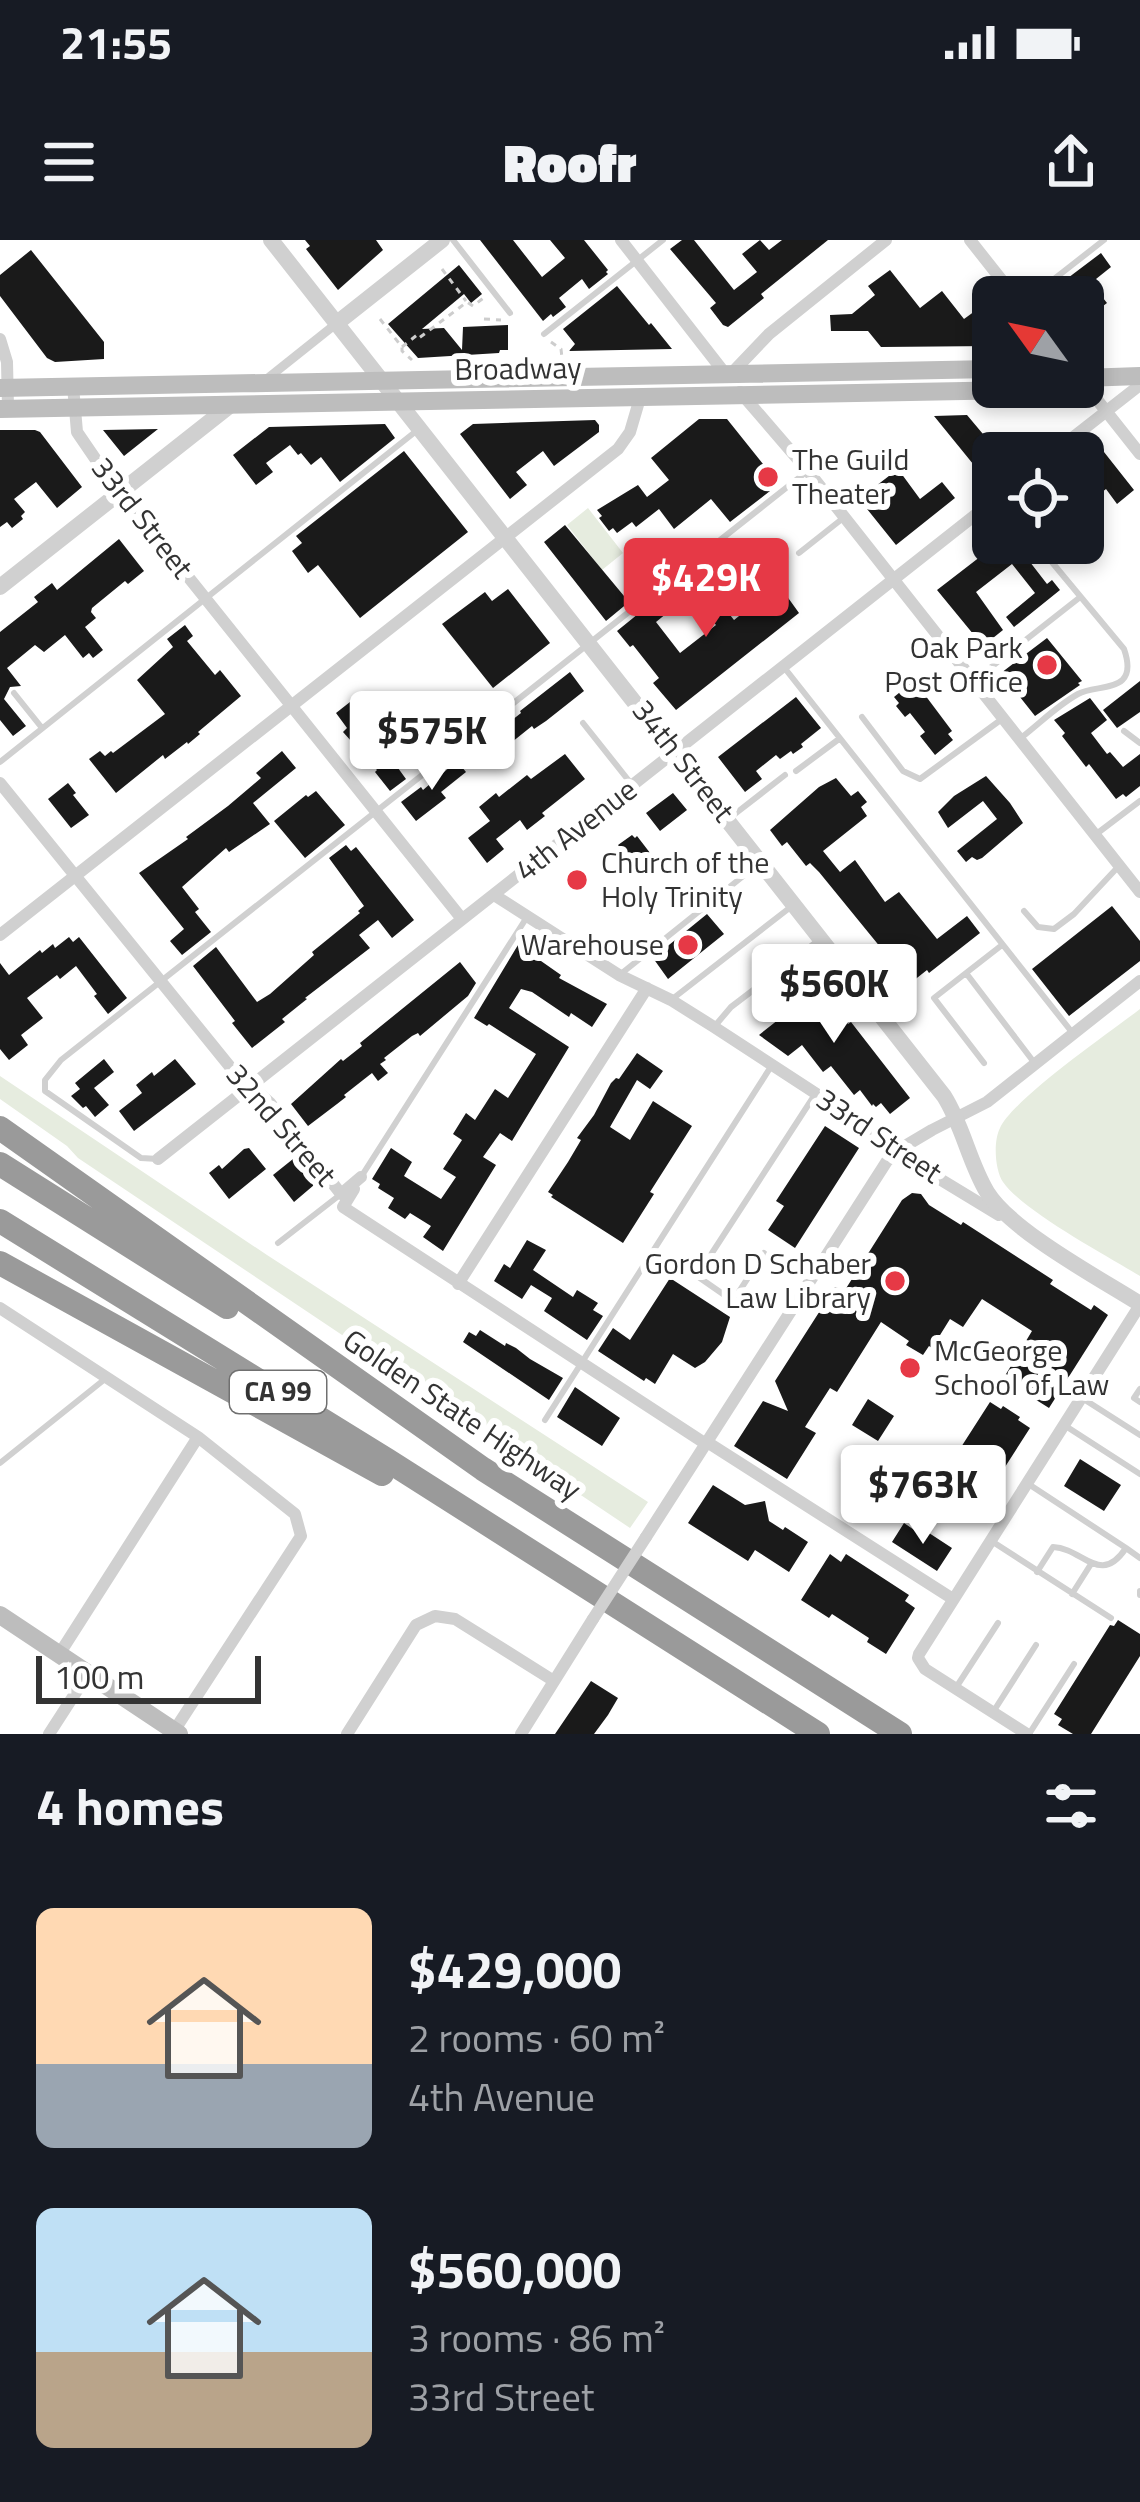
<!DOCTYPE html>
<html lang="en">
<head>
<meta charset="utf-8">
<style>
  body { margin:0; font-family:"Titillium Web",sans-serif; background:#242831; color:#f1f3f6; height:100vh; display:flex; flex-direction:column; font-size:45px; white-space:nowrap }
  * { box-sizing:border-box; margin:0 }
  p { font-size:39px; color:#9ea1a6 }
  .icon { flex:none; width:66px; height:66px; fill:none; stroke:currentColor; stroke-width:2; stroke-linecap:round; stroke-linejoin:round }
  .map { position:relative; height:1494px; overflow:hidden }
  .side { display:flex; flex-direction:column; background:#171b24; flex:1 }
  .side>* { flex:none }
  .needle { width:78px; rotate:303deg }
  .controls { position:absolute; left:972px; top:36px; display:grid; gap:24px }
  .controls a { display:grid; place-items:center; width:132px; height:132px; border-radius:18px; background:#171b24; box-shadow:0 6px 18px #0003; font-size:60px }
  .scale { position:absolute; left:36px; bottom:30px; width:225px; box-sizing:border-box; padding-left:12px; border:6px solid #333; border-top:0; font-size:33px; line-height:42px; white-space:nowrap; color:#333; -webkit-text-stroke:9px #fff; paint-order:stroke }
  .price { position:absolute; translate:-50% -102px; padding:0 27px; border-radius:12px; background:#fff; color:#222; font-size:39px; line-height:78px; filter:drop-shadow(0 3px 6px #0008) }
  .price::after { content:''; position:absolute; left:50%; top:72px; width:36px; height:27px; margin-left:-18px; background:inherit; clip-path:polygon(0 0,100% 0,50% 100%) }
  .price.active { background:#e63946; color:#fff }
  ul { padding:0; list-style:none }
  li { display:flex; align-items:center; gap:36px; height:300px; padding:0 36px }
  li span { display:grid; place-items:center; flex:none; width:336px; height:240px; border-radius:18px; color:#555 }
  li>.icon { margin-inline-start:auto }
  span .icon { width:144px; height:144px; fill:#fffc; stroke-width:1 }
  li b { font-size:51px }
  h2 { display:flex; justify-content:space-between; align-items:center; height:144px; padding:0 36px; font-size:51px }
  .status { display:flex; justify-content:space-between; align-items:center; height:84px; padding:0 60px; background:#171b24; direction:ltr }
  .status svg { height:33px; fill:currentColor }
  header { display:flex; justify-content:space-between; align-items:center; height:156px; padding:0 36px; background:#171b24; font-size:54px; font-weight:800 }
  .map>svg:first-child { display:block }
</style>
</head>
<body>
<div class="status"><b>21:55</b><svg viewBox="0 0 49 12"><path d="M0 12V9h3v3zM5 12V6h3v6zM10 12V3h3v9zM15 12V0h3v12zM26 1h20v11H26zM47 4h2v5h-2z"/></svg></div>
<header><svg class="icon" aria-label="menu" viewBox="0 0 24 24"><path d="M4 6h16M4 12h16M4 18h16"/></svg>Roofr<svg class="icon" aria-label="share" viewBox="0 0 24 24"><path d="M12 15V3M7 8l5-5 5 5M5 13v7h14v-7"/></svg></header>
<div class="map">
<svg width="1140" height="1494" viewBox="0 0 1140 1494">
  <rect width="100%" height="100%" fill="#fff"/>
  <path fill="#e6ecdf" d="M588,268l35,45 -21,17 -35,-45z
    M1140,769v267c-33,-20 -117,-65 -137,-94 -8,-12 -10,-40 -3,-54 13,-29 110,-96 140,-119z
    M0,836l267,179 381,247 -18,26 -552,-370 -11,-12 -67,-47z"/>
  <path fill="#1a1a1a" d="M305,0h71l7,10 -45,40 -32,-41 4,-3z
    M480,0h33l29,37 23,-19 -15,-18h34l24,30 -2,2 2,2 -19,15 -7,-10 -23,19 7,9 -13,10 -2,-3 -8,7z
    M682,0h12l40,50 23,-18 -15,-18 18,-14 9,10 13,-10h46l-67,54 3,4 -36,29 -5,-2 -13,-17 6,-5 -46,-54z
    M31,10l73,92v17l-49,3 -8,-4 -47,-62v-21z
    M1101,13l10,14 -20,16 16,20 -12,9 -3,-5 -9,7v-17h-32l-3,-4z
    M459,25l23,29 -11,9 -7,-9 -42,35 22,-1 18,22 1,-23 45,-2v25h-8l-1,3 -81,5 -30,-34z
    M890,30l30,38 22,-17 22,28 22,-16 7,9v34l-112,1 -13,-16h-37l-1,-16 22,-1 23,-19 -7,-9z
    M617,46l32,39 2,-2 21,26 -103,2 6,-7 -12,-15z
    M967,175l26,31v22l-11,7 -48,-59z
    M699,179h28l52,65 -49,38 -19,-23 -37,30 -15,-20 -23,18 -4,-5 -15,11 -4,-5 -4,3 -10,-13 3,-2 -5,-6 41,-25 9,12 22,-17 -18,-22z
    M595,180l4,5v7l-45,34 -11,-15 -27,21 11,13 -17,14 -50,-65 13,-10z
    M385,184l10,14 -55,44 -19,-25 -10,8 -10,-12 -3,2 -8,-10 -24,18 7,9 -17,13 -23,-30 36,-28z
    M158,189l-34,27 -21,-26z
    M0,190h35l5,2 42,55 -25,21 -21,-26 -22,17 11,13 -4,4 2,3 -11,9 -5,-6 -7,5z
    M404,211l64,81 -108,86 -42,-53 -10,8 -16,-22 10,-8 -6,-7z
    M1104,212l30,38 -17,14 -11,-15 -23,18 16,20 -16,13v-72z
    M898,229l22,30 22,-17 13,16 -59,47 -37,-46z
    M565,285l64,77 -23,19 -62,-79z
    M119,299l25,32 -16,13 -3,-3 -33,27 -1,4 5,6 -11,9 18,23 -10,8 -4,-5 -6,5 -18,-23 -21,17 -9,-7 -28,23 14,18 -11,1 -6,12 22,27 -13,10 -13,-16v-88l38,-30 -4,-5 18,-14 5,7z
    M998,303h31l1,5 -7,5 24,31 5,-4 8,10 -46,37 -8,-10 29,-24 -23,-29 -36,28 27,38 -20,16 -46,-56z
    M771,334l28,39 -123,97 -23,-27 6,-5 -26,-33 -3,2 -13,-16 21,-17 7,-1 36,-29 8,11 -33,27 24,31 36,-28 -14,-17 14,-11 18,23 29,-23 -8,-10z
    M508,349l42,54 -57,45 -51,-64 43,-32 7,9z
    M185,385l8,11 -6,5 28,34 5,-5 21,26 -43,36 2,2 -12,10 -1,-2 -22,17 -2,-4 -47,38 -27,-34 11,-8 5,5 6,-5 2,2 52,-39 -28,-34 36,-33 -6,-8z
    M1047,398l35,43 -4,2 2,2 -45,31 -34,-43z
    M570,432l14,19 -38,30 -12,8 -2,-3 -25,20 -10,-14 24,-19 -1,-2z
    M1140,441v31l-23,16 -14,-18z
    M910,444l5,6 4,-3 33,44 -4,3 5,6 -18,15 -15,-19 5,-4 -15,-19 -5,4 -9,-11 3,-3 -5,-6z
    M796,457l25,31 -20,16 2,3 -10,7 -2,-3 -11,8 -4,-4 -20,16 6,8 -17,13 -27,-35z
    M1090,458l17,22 -16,13 16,21 3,-2 13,15 17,-13v32l-14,11 -3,-3 -7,5 -27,-35 -3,3 -24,-31 3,-3 -11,-13z
    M350,462l56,77 -16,12 -15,-19 2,-2 -34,-38 4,-4 -11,-15z
    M282,511l14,17 -43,35 17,21 -41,28 -3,-4 -44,39 17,22 -4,3 16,20 -29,23 -12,-14 14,-12 -45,-56 49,-34 -2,-2 42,-31 33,-28 -5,-5z
    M565,514l20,25 -43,34 3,3 -18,14 -7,-10 -24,19 8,10 -17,14 -19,-25 22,-17 -11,-14 17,-14 3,4 28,-22 4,4z
    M457,521l9,11 -25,20 5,6 -30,23 -15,-19 20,-15 2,3z
    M986,536l24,27 13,20 -41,35 -5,2 -5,-3 -6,5 -9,-11 40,-32 -14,-18 -35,27 -10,-16 16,-16z
    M836,538l15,18 7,-5 9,11 -6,5 6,9 -44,35 17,21 15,-12 30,42 14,-10 38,47 30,-23 13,17 -51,40 -2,-3 -19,15 -22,-25 -8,-10 3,-2 -62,-76 -9,-9 -4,3 -19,-24 -5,4 -12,-16 49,-43z
    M68,543l8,10 -3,2 16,20 -18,13 -23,-29z
    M316,551l29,34 -40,33 -31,-37 32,-26 2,2z
    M673,553l14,17 -27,21 -14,-18z
    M632,595l3,3 2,-2 20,26 -22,14 -18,-24 4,-3 -3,-4z
    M346,605l5,6 5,-4 58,73 -22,18 -14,-18 -19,15 11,13 -65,50 2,1 -25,20 3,3 -33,26 -20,-25 3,-2 -42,-55 23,-19 41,55 13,-8 44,-39 -2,-3 48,-39 -2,-2 6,-5 -35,-48z
    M1112,666l28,35v20l-71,55 -37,-47z
    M707,674l17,20 -56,45 -15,-21z
    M69,697l4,5 6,-5 48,61 -19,16 -14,-18 3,-2 -21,-28 -16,13 -3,-4 -30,23 16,20 -22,17 7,10 -19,15 -9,-11v-86l9,12 31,-25 2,3 11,-9 2,4z
    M521,700l24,15 -4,6 20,14 -2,3 48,26 -15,23 -21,-14 -2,4 -37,-25 -11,-3 -12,19 60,39 -57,94 -12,-8 -17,24 13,8 -53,86 -20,-14 8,-11 -21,-13 -5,6 -17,-11 6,-10 -16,-10 2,-4 -8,-5 19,-31 21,14 -8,14 37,23 15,-22 -13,-8 19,-29 -9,-6 13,-21 9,7 20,-31 13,9 28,-44 -47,-30 -2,2 -13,-8z
    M460,722l16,21 -8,13 -48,40 -2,-3 -6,3 -28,22 2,2 -6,4 8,9 -10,8 -6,-8 -28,22 2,2 -9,7 -29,22 -17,-22 50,-45 2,2 19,-15 -2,-3z
    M811,738l37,46 3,-2 59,76 -20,16 -9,-11 -5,4 -3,-3 -1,2 -12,-16 -6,5 -23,-29 -8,6 -21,-27 -14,11 -29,-21 29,-23 -8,-10z
    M637,813l26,18 -13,18 -13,-9 -27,47 20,13 23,-39 39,25 -42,66 4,2 -31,49 -72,-46 2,-2 -5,-3 20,-30 13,-22 -4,-2 17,-23 17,-32 5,-5 3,1z
    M104,819l10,13 -20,16 15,17 -14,12 -9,-11 -3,2 -12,-12 9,-7 -5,-6z
    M175,819l21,25 -62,47 -15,-20 23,-18 -6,-8 16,-13 2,4z
    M825,886l34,22 -64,100 -27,-18 16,-24 -8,-5z
    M249,908l17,21 -37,30 -20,-26 10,-8 3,4 22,-20z
    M293,919l21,26 -20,17 -21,-27z
    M912,953l9,1 8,11 32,20 2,-3 90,58 -3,4 41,26 3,-5 14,10 -59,93 -46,-29 29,-48 -50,-32 -19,28 -13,-8 -18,29 -3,-2 -6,9 -17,-10 3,-4 -28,-19 -44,70 -7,-4 -25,39 11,6 -29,46 -53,-33 29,-45 25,10 -13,-30 57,-89 3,-5 10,3 57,-90z
    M527,1000l19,10 -13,20 40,27 4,-7 21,13 -5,7 10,6 -16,24 -43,-29 8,-13 -21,-13 -9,14 -28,-18 10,-17 6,4z
    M670,1038l60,39 -8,25 -17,20 -10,6 -22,-14 -18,30 -9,-6 -2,3 -46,-30 15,-23 17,12z
    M480,1090l25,16 1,-3 10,5 14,11 33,19 -14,22 -86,-58 6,-10 7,4z
    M575,1147l45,31 -18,28 -45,-29z
    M868,1159l26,17 -16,25 -26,-16z
    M990,1162l11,7 2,-3 17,11 -2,3 12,8 -52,81 -10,-7 -6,9 -19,-12 5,-9 -10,-7z
    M1080,1219l41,26 -17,26 -40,-25z
    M713,1245l32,20 20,-4 4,20 14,9 2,-3 23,15 -19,30 -34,-22 -7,11 -60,-38z
    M904,1283l22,15 3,-5 23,15 -15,23 -45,-29z
    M830,1314l11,8 5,-8 63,41 -4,6 10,7 -29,46 -19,-12 2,-4 -37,-24 -3,4 -28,-18z
    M1118,1380l22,14v22l-49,78h-18l-15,-9 4,-6 -8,-5 56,-89 4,1z
    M591,1441l27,17 -10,17 -14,19h-39z"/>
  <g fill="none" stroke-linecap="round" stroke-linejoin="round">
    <path stroke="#cdcdcd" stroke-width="3" stroke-dasharray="6 6" stroke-linecap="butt" d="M442,29l24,32
      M380,79l22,28v4l10,9
      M484,79l17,1
      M551,102l10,7 1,9
      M402,107l15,-12 2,3 48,-36 6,4 13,-10"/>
    <path stroke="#d0d0d0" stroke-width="6" d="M453,0l57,73
      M1031,57l73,-57
      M544,94l119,-94
      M799,313l43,-34
      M783,426l288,365
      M976,439l103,-81
      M14,453l28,35
      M862,477l41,54 17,8 82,-60
      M583,483l50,63
      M1124,491l16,12
      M1022,497c18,-14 36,-32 56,-43 20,-11 62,1 46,-45l-88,-106
      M0,522l415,-330
      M796,531l43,-32
      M731,577l54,-42
      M1095,595l45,-34
      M1024,671l14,16 16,2 20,-15 43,-46
      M1002,705l-36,28 67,88
      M622,733l135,-108
      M966,733l-32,25 50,65
      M671,760l121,-94
      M714,787l17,-20 88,-67
      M158,919l-17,-1 -96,-67v-11l16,-20 744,-587
      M361,937l166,-260
      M278,1003l63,-49
      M764,1013l-31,48 -36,-25 117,-180
      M1140,1149l-6,9 6,4
      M1082,1158l58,37
      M545,1180l227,-355
      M1064,1185l76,49
      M0,1223l105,-84
      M1030,1245l96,63c-26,39 -43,0 -73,-1l-16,25
      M993,1302l118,76
      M1126,1308l14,10
      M1140,1351v4
      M1072,1354l19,-30
      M957,1446l41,-63
      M995,1469l41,-64
      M1029,1494l45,-70"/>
    <path stroke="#d0d0d0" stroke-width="9" d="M263,142l74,-59"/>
    <path stroke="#d0d0d0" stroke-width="12" d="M621,0l106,136
      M970,0l45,57
      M0,99l7,23 1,46
      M729,136l40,-42 117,-94
      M1083,142l57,72
      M73,146l4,46 28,41 357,446
      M740,152l68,79 332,421
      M1053,213l87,-68
      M0,543l231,285 39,35 71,91 20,-17
      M494,655l125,80 52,25 43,27 164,107 37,30 84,51
      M0,695l618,-486 12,-17 10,-34
      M158,919l835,-658
      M354,949l-11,18 363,237
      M458,1044l189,-296
      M0,1068l198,129 97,77 6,22 -127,195
      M707,1202l246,157
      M646,1297l241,-376 13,-12 32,-19 55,-28 153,-121
      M60,1413l138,-216
      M49,1494l40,-62
      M347,1494l69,-109 19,-9 20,3 99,62
      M521,1494l72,-115
      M1027,1494l-102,-65 -7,-11 1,-4 221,-349"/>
    <path stroke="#d0d0d0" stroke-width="16" d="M271,0l673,856c19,30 25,66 43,96 24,39 112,86 153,112
      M337,83l105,-83
      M0,347l232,-183"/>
    <path stroke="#bdbdbd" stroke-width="18" d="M1083,138l57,-2
      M0,148c331,-5 662,-10 993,-19
      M0,169l1022,-19 14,-3
      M0,1375l179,119"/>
    <path stroke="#9a9a9a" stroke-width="24" d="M0,888l483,341 417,265
      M0,924l227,143
      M0,981l387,239 431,274
      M0,1023l382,211"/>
    <path stroke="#d0d0d0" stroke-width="12" d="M593,1379l53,-82"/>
  </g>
  <g fill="#e63946" stroke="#fff" stroke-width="4.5">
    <circle cx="768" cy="237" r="12"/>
    <circle cx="1047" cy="425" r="12"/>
    <circle cx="577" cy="640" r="12"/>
    <circle cx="688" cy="705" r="12"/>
    <circle cx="895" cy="1041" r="12"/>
    <circle cx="910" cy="1128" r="12"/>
  </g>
  <g text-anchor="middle" stroke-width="12" stroke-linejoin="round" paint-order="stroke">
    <rect fill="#fff" stroke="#707070" stroke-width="3" x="230" y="1131" width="96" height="42" rx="9"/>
    <g font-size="27" font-weight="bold" fill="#333">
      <text x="278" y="1161">CA 99</text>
    </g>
    <g font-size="30" fill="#333" stroke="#fff">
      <text transform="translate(518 129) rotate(-1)" y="10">Broadway</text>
      <text transform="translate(142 278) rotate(52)" y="10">33rd Street</text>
      <text transform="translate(683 521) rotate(52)" y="10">34th Street</text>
      <text transform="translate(576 590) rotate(-38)" y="10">4th Avenue</text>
      <text transform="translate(281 885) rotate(49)" y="10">32nd Street</text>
      <text transform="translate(879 896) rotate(34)" y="10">33rd Street</text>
      <text transform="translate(462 1175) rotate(34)" y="10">Golden State Highway</text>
    </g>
    <g font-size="30" fill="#333" stroke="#fff" text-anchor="start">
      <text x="792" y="230">The Guild<tspan x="792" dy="34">Theater</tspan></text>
      <text x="1023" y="418" text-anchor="end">Oak Park<tspan x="1023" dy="34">Post Office</tspan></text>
      <text x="601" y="633">Church of the<tspan x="601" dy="34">Holy Trinity</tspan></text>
      <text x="664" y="715" text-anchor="end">Warehouse</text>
      <text x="871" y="1034" text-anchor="end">Gordon D Schaber<tspan x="871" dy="34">Law Library</tspan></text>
      <text x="934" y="1121">McGeorge<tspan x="934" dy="34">School of Law</tspan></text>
    </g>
  </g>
</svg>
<div class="controls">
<a><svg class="needle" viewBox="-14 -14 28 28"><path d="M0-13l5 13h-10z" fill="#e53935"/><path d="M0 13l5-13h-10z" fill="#9ea1a6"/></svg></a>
<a><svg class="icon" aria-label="locate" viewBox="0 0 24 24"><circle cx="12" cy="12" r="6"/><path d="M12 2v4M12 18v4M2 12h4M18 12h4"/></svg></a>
</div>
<div class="scale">100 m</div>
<b class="price active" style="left:706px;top:400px">$429K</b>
<b class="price" style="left:432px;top:553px">$575K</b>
<b class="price" style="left:834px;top:806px">$560K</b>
<b class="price" style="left:923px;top:1307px">$763K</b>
</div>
<section class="side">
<h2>4 homes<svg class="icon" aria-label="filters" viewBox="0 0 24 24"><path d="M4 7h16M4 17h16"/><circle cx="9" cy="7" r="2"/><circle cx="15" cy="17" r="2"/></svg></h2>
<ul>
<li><span style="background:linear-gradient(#ffd9b3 65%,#9aa5b1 0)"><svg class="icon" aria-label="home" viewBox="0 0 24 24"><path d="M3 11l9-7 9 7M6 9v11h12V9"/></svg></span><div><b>$429,000</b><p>2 rooms · 60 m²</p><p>4th Avenue</p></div></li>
<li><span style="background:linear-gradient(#bfe0f5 60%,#b9a48a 0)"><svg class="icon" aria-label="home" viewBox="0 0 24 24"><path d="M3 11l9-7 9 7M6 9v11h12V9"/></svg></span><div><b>$560,000</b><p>3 rooms · 86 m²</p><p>33rd Street</p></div></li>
</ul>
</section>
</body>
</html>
